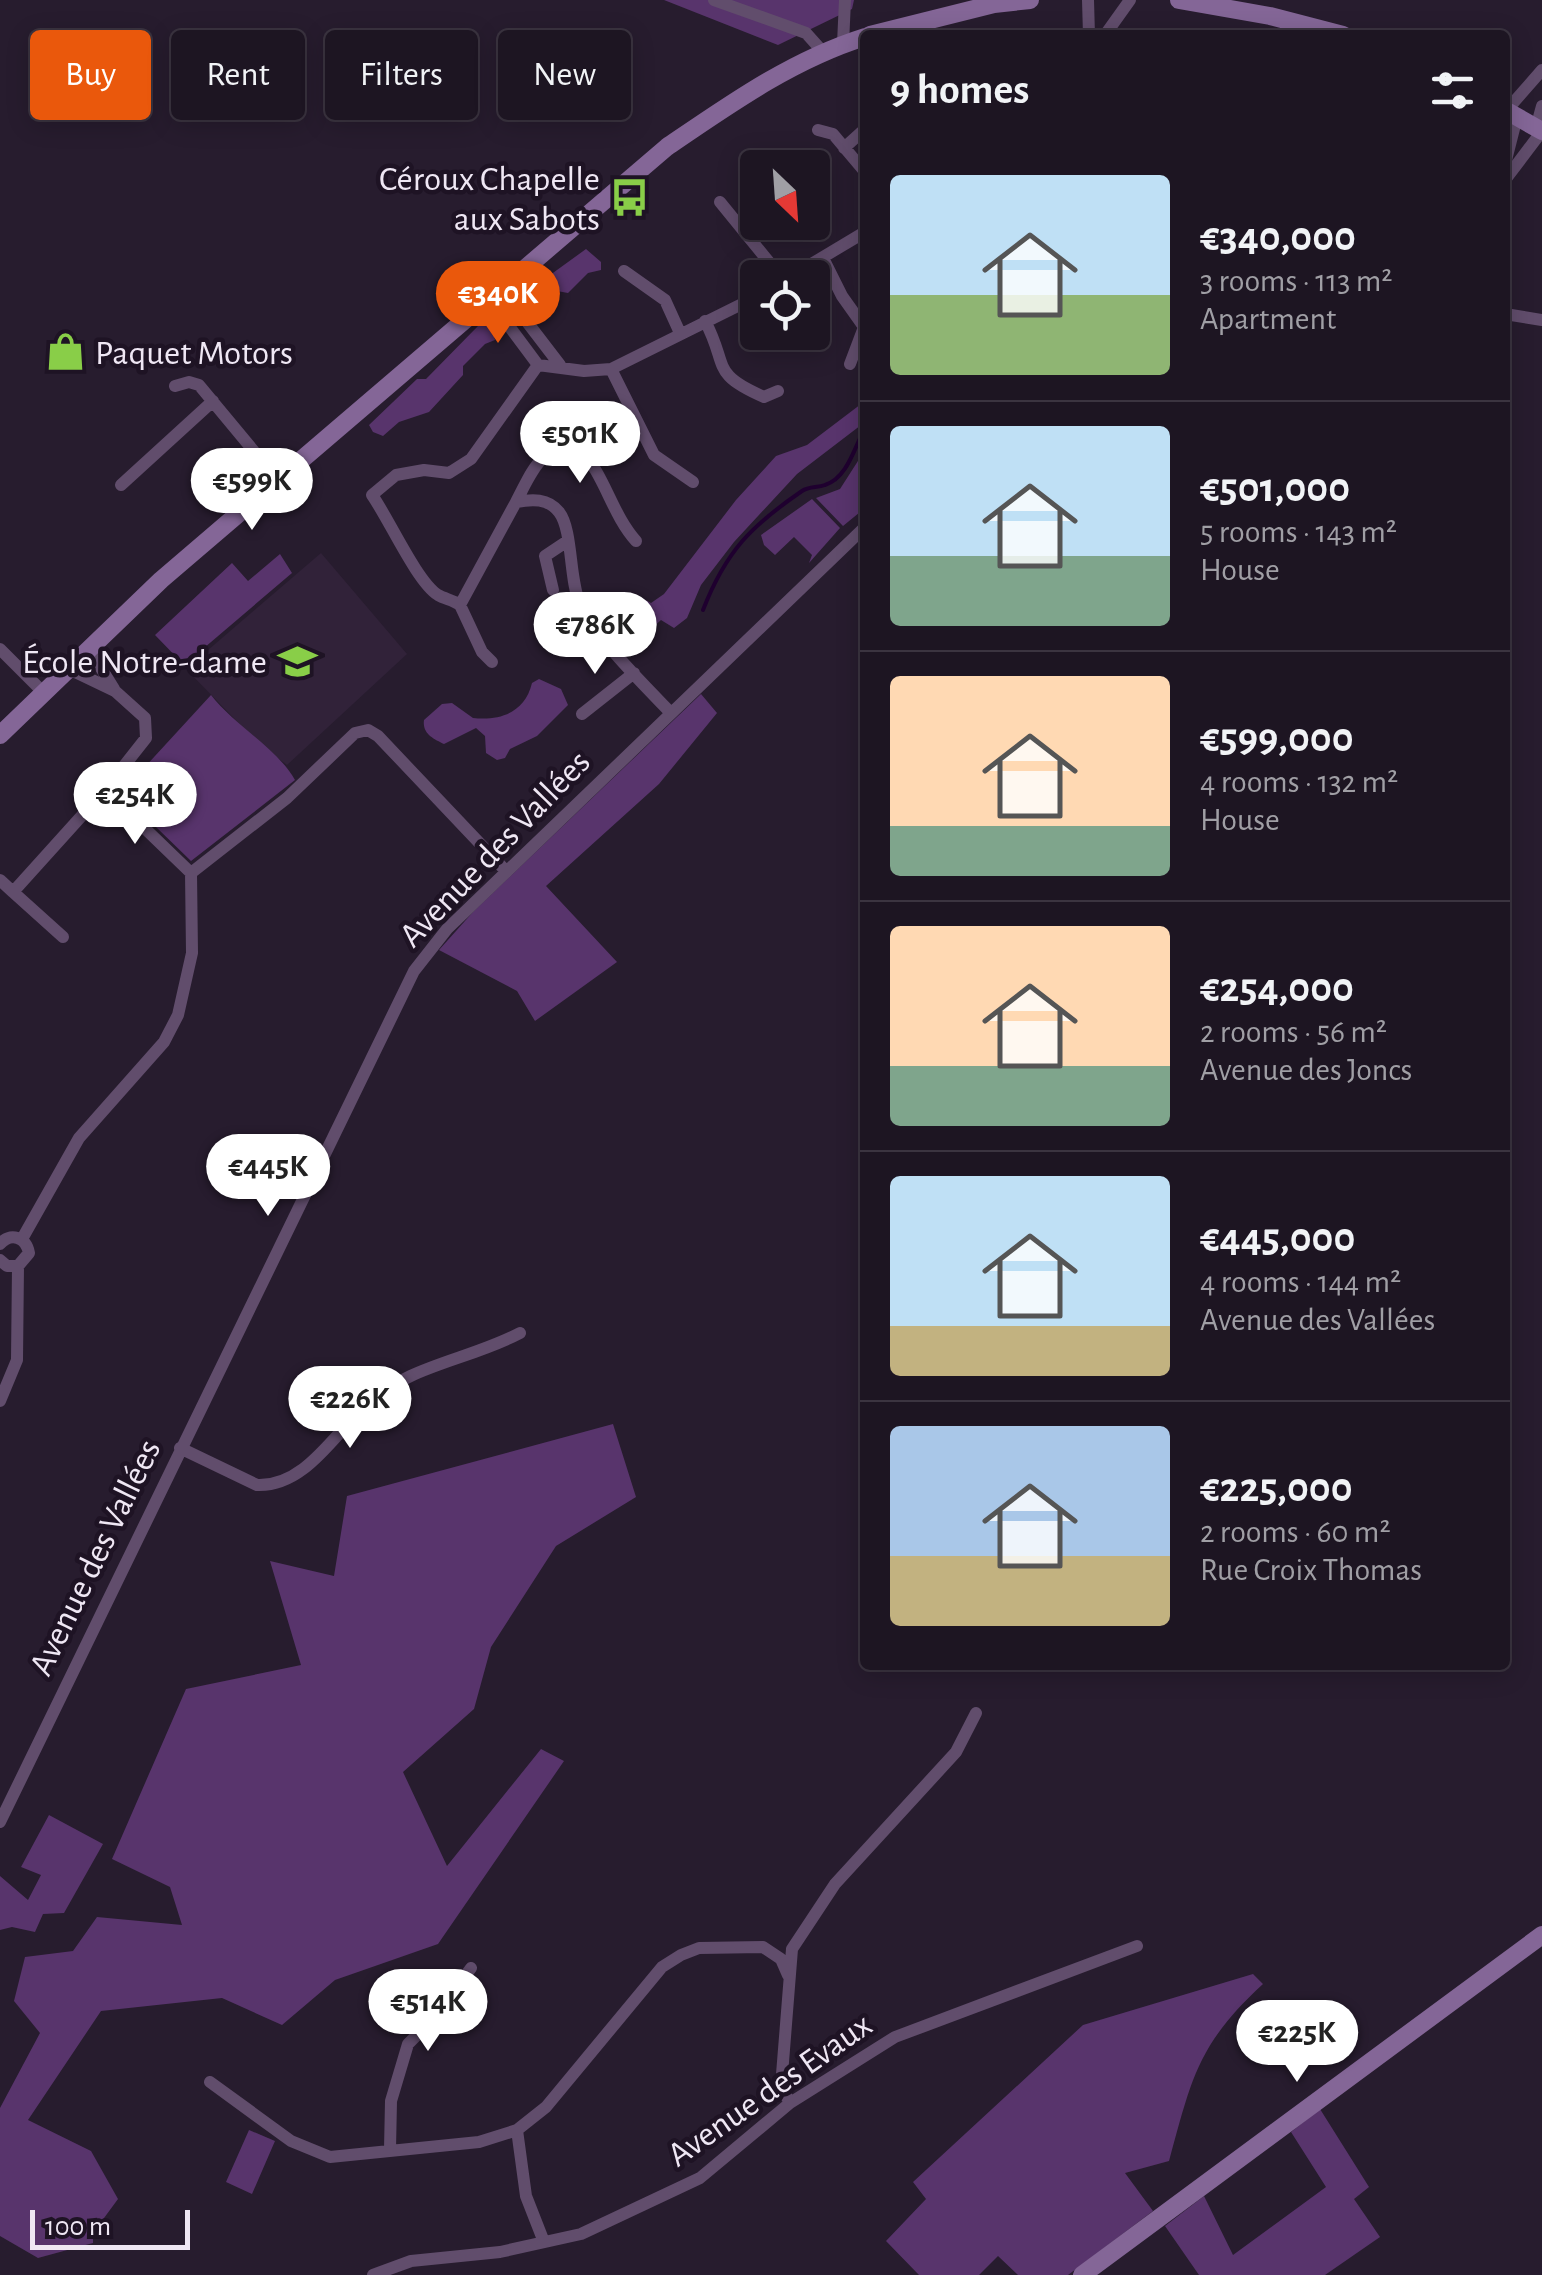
<!DOCTYPE html>
<html lang="en">
<head>
<meta charset="utf-8">
<style>
  body { margin:0; font-family:"Alegreya Sans",sans-serif; background:#251e2a; color:#f1f3f6; height:100vh; display:flex; flex-direction:column; font-size:38px; white-space:nowrap }
  * { box-sizing:border-box; margin:0 }
  p { font-size:32px; color:#a09fa5 }
  .icon { flex:none; width:55px; height:55px; fill:none; stroke:currentColor; stroke-width:2; stroke-linecap:round; stroke-linejoin:round }
  .map { position:relative; flex:1; overflow:hidden }
  .drawer { position:absolute; left:860px; top:30px; width:650px; height:1640px; display:flex; flex-direction:column; background:#1d1522; border-radius:10px; box-shadow:0 5px 25px #0003,0 0 0 2px #3b3440 }
  .drawer>* { flex:none }
  .banner { position:absolute; left:30px; top:30px; width:680px; height:90px; display:flex; gap:20px }
  .needle { width:65px; rotate:155deg }
  .controls { position:absolute; left:740px; top:150px; display:grid; gap:20px }
  .controls a { display:grid; place-items:center; width:90px; height:90px; border-radius:10px; background:#1d1522; box-shadow:0 5px 25px #0003,0 0 0 2px #3b3440; font-size:50px }
  .scale { position:absolute; left:30px; bottom:25px; width:160px; box-sizing:border-box; padding-left:10px; border:5px solid #efe7f4; border-top:0; font-size:28px; line-height:35px; white-space:nowrap; color:#efe7f4; -webkit-text-stroke:8px #1e1324; paint-order:stroke }
  .price { position:absolute; translate:-50% -85px; padding:0 22px; border-radius:35px; background:#fff; color:#222; font-size:32px; line-height:65px; filter:drop-shadow(0 2px 5px #0008) }
  .price::after { content:''; position:absolute; left:50%; top:60px; width:30px; height:22px; margin-left:-15px; background:inherit; clip-path:polygon(0 0,100% 0,50% 100%) }
  .price.active { background:#ea580c; color:#fff }
  ul { padding:0; list-style:none }
  li { display:flex; align-items:center; gap:30px; height:250px; padding:0 30px }
  li+li { border-top:2px solid #3b3440 }
  li span { display:grid; place-items:center; flex:none; width:280px; height:200px; border-radius:10px; color:#555 }
  li>.icon { margin-inline-start:auto }
  span .icon { width:120px; height:120px; fill:#fffc; stroke-width:1 }
  li b { font-size:42px }
  h2 { display:flex; justify-content:space-between; align-items:center; height:120px; padding:0 30px; font-size:42px }
  .pill { padding:0 35px; border-radius:10px; background:#1d1522; box-shadow:0 5px 25px #0003,0 0 0 2px #3b3440; font-size:35px; line-height:90px }
  .pill.active { background:#ea580c; color:#fff }
  .map>svg:first-child { display:block }
</style>
</head>
<body>
<div class="map">
<svg width="1542" height="2275" viewBox="0 0 1542 2275">
  <rect width="100%" height="100%" fill="#271c2e"/>
  <path fill="#312239" d="M321,553l86,101 -120,111 -27,-20 -74,-76z"/>
  <path fill="#58346c" d="M664,0h190l-2,9 -74,36z
    M586,249l15,13v8l-13,3 -20,20 -11,-2 -22,11 -5,-2 -2,-9z
    M491,325l4,15 -10,4 -22,22v9l-34,37 -30,10 -16,14 -10,-4 -4,-7 48,-46h9l52,-53z
    M865,401v21l-68,52 -63,68 -33,43 -14,33 -13,10 -13,-8 -12,11 -38,-24 5,-12 16,7 8,-5 11,6 13,-9 72,-94 40,-44 31,-11z
    M865,450v18l-4,4 4,4v32l-22,18 -27,-28 24,-9z
    M812,499l28,29 -31,35 3,-8 -18,-18 -19,18 -11,-10 -3,-10z
    M280,554l12,19 -108,92 -29,-30 77,-72 16,18z
    M539,679l22,10 7,16 -31,31 -27,13 -5,9 -8,2 -11,-7 -1,-17 -9,-8 -32,16c-10,-5 -22,-10 -20,-24l18,-16 10,-1 21,15c28,3 52,-6 59,-35z
    M701,694l16,19 -58,71 -113,102 71,76 -82,59 -18,-30 -78,-41 34,-38z
    M211,695c22,29 66,53 84,85l-104,81 -70,-68z
    M613,1424l23,73 -80,49 -65,101 -17,62 -71,63 44,94 94,-117 23,12 -126,183 -103,36 -53,45 -60,-27 -121,13 -73,109 63,31 27,48 -25,34v10l-55,15 -38,-22v-128l40,-75 -26,-32 11,-44 48,-6 24,-34 85,8 -12,-38 -58,-28 74,-170 115,-24 -31,-104 64,15 13,-80z
    M49,1815l54,29 -39,69 -21,1 -8,18 -23,-5 -12,3v-54l28,24 13,-25 -20,-8z
    M1253,1974l10,10c-66,61 -71,94 -94,177l-44,12 28,38 -85,64h-50l-20,-19 -19,19h-60l-33,-34 40,-42 -13,-17 170,-157z
    M1320,2109l49,78 -15,12 26,38 -55,38h-126l-34,-49 39,-30 29,59 93,-68 -35,-55z
    M249,2130l26,11 -23,53 -26,-12z"/>
  <g fill="none" stroke-linecap="round" stroke-linejoin="round">
    <path stroke="#1f002f" stroke-width="4" d="M864,430h1
      M703,610c23,-59 48,-84 99,-119 7,-5 15,-3 23,-6 20,-6 28,-32 36,-49"/>
  </g>
  <path fill="#3f3447" d="M73,340l7,17 -21,14 -9,-22z"/>
  <g fill="none" stroke-linecap="round" stroke-linejoin="round">
    <path stroke="#614d6c" stroke-width="12" d="M714,0l92,33 17,19
      M1088,0l1,35
      M1105,35l25,-35
      M843,44l2,-44
      M1506,111l36,-41
      M1536,128l6,-22
      M818,130l15,4 32,38
      M844,148l21,-19
      M1505,164l12,-47
      M1505,180l37,-49
      M720,202l62,76
      M823,258l19,38 22,31 -14,37
      M624,271l41,29 15,33
      M788,278l77,-46
      M501,288l59,77
      M481,305l28,21 29,39
      M1505,314l37,6
      M705,321c24,45 4,52 59,76l14,-6
      M611,369l43,86 39,27
      M175,386l14,-4 10,3 78,94
      M121,485l92,-84
      M516,502c16,-30 24,-57 62,-55 27,27 33,66 58,94
      M553,590l-8,-34 21,-14
      M460,605l22,47 10,10
      M88,647l26,42
      M0,649l43,43
      M671,713c-26,-27 -76,-76 -91,-109 -11,-24 -7,-74 -21,-92 -11,-14 -27,-13 -43,-10l-56,103c-7,-5 -15,-6 -22,-10 -21,-13 -49,-76 -66,-100l24,-20 28,-5 25,3 22,-14 67,-94 46,6 27,-2 147,-73
      M582,714l52,-41
      M105,790l86,83
      M0,880l13,12 92,-102 41,-52 -1,-20 -30,-27 -48,-23
      M13,892l50,45
      M22,1239l57,-101 85,-96 14,-27 14,-62 -1,-80 96,-75 68,-65 13,-3 10,6 128,135
      M0,1244c11,-12 26,-7 29,9l-11,13h-11l-7,-6
      M0,1401l17,-41 1,-94
      M180,1448l77,37c48,2 77,-51 109,-80 43,-40 103,-45 154,-72
      M0,1822l414,-851 33,-42 418,-402
      M210,2082l81,59 39,16 149,-15 38,-12
      M790,2103l-9,-16 11,-138 43,-65 121,-132 20,-39
      M390,2149l1,-48 17,-57 26,-26 37,-50
      M544,2242l-18,-46 -9,-66 29,-23 116,-140 19,-12 18,-7 64,-1 18,12 7,16
      M373,2275l38,-14 89,-9 81,-18 119,-56 90,-75 105,-66 242,-91"/>
    <path stroke="#846697" stroke-width="18" d="M1179,0l91,16 73,19
      M870,35l124,-31 36,-4
      M1505,110l37,21
      M0,735l161,-155 506,-433c63,-43 125,-87 198,-110
      M1082,2275l460,-340"/>
  </g>
  <defs>
    <symbol id="bus-bare" viewBox="-9 -9 18 18"><path d="M-5-6H5V4H4V6H2V4H-2V6H-4V4H-5ZM-3.5-4V0h7V-4ZM-3.5 1.2v1.5H-2V1.2ZM2 1.2v1.5H3.5V1.2Z" fill="#89ce48" stroke="#1e1324" stroke-width="2.5" paint-order="stroke"/></symbol>
    <symbol id="shop-bare" viewBox="-9 -9 18 18"><path d="M-5-2.5h2.3a2.7 3.5 0 0 1 5.4 0H5L5.5 6h-11ZM-1.5-2.5h3a1.5 2.3 0 0 0-3 0Z" fill="#89ce48" stroke="#1e1324" stroke-width="2.5" paint-order="stroke"/></symbol>
    <symbol id="school-bare" viewBox="-9 -9 18 18"><path d="M0-5L7-2L0 1L-7-2ZM-4 1L0 2.5L4 1V4Q0 6-4 4Z" fill="#89ce48" stroke="#1e1324" stroke-width="2.5" paint-order="stroke"/></symbol>
  </defs>
  <g fill-rule="evenodd">
    <use href="#bus-bare" x="602" y="170" width="55" height="55"/>
    <use href="#shop-bare" x="38" y="324" width="55" height="55"/>
    <use href="#school-bare" x="270" y="634" width="55" height="55"/>
  </g>
  <g text-anchor="middle" stroke-width="9" stroke-linejoin="round" paint-order="stroke">
    <g font-size="35" fill="#efe7f4" stroke="#1e1324" text-anchor="end">
      <text x="600" y="190">Céroux Chapelle<tspan x="600" dy="40">aux Sabots</tspan></text>
      <text x="95" y="364" text-anchor="start">Paquet Motors</text>
      <text x="267" y="673">École Notre-dame</text>
    </g>
    <g font-size="35" fill="#efe7f4" stroke="#1e1324">
      <text transform="translate(494 848) rotate(-46)" y="12">Avenue des Vallées</text>
      <text transform="translate(94 1557) rotate(-64)" y="12">Avenue des Vallées</text>
      <text transform="translate(769 2089) rotate(-35)" y="12">Avenue des Evaux</text>
    </g>
  </g>
</svg>
<div class="controls">
<a><svg class="needle" viewBox="-14 -14 28 28"><path d="M0-13l5 13h-10z" fill="#e53935"/><path d="M0 13l5-13h-10z" fill="#a09fa5"/></svg></a>
<a><svg class="icon" aria-label="locate" viewBox="0 0 24 24"><circle cx="12" cy="12" r="6"/><path d="M12 2v4M12 18v4M2 12h4M18 12h4"/></svg></a>
</div>
<div class="scale">100 m</div>
<b class="price active" style="left:498px;top:346px">€340K</b>
<b class="price" style="left:580px;top:486px">€501K</b>
<b class="price" style="left:252px;top:533px">€599K</b>
<b class="price" style="left:595px;top:677px">€786K</b>
<b class="price" style="left:135px;top:847px">€254K</b>
<b class="price" style="left:268px;top:1219px">€445K</b>
<b class="price" style="left:350px;top:1451px">€226K</b>
<b class="price" style="left:428px;top:2054px">€514K</b>
<b class="price" style="left:1297px;top:2085px">€225K</b>
<div class="banner">
<a class="pill active">Buy</a>
<a class="pill">Rent</a>
<a class="pill">Filters</a>
<a class="pill">New</a>
</div>
<section class="drawer">
<h2>9 homes<svg class="icon" aria-label="filters" viewBox="0 0 24 24"><path d="M4 7h16M4 17h16"/><circle cx="9" cy="7" r="2"/><circle cx="15" cy="17" r="2"/></svg></h2>
<ul>
<li><span style="background:linear-gradient(#bfe0f5 60%,#8fb573 0)"><svg class="icon" aria-label="home" viewBox="0 0 24 24"><path d="M3 11l9-7 9 7M6 9v11h12V9"/></svg></span><div><b>€340,000</b><p>3 rooms · 113 m²</p><p>Apartment</p></div></li>
<li><span style="background:linear-gradient(#bfe0f5 65%,#7fa58c 0)"><svg class="icon" aria-label="home" viewBox="0 0 24 24"><path d="M3 11l9-7 9 7M6 9v11h12V9"/></svg></span><div><b>€501,000</b><p>5 rooms · 143 m²</p><p>House</p></div></li>
<li><span style="background:linear-gradient(#ffd9b3 75%,#7fa58c 0)"><svg class="icon" aria-label="home" viewBox="0 0 24 24"><path d="M3 11l9-7 9 7M6 9v11h12V9"/></svg></span><div><b>€599,000</b><p>4 rooms · 132 m²</p><p>House</p></div></li>
<li><span style="background:linear-gradient(#ffd9b3 70%,#7fa58c 0)"><svg class="icon" aria-label="home" viewBox="0 0 24 24"><path d="M3 11l9-7 9 7M6 9v11h12V9"/></svg></span><div><b>€254,000</b><p>2 rooms · 56 m²</p><p>Avenue des Joncs</p></div></li>
<li><span style="background:linear-gradient(#bfe0f5 75%,#c2b280 0)"><svg class="icon" aria-label="home" viewBox="0 0 24 24"><path d="M3 11l9-7 9 7M6 9v11h12V9"/></svg></span><div><b>€445,000</b><p>4 rooms · 144 m²</p><p>Avenue des Vallées</p></div></li>
<li><span style="background:linear-gradient(#a9c7e8 65%,#c2b280 0)"><svg class="icon" aria-label="home" viewBox="0 0 24 24"><path d="M3 11l9-7 9 7M6 9v11h12V9"/></svg></span><div><b>€225,000</b><p>2 rooms · 60 m²</p><p>Rue Croix Thomas</p></div></li>
</ul>
</section>
</div>
</body>
</html>
